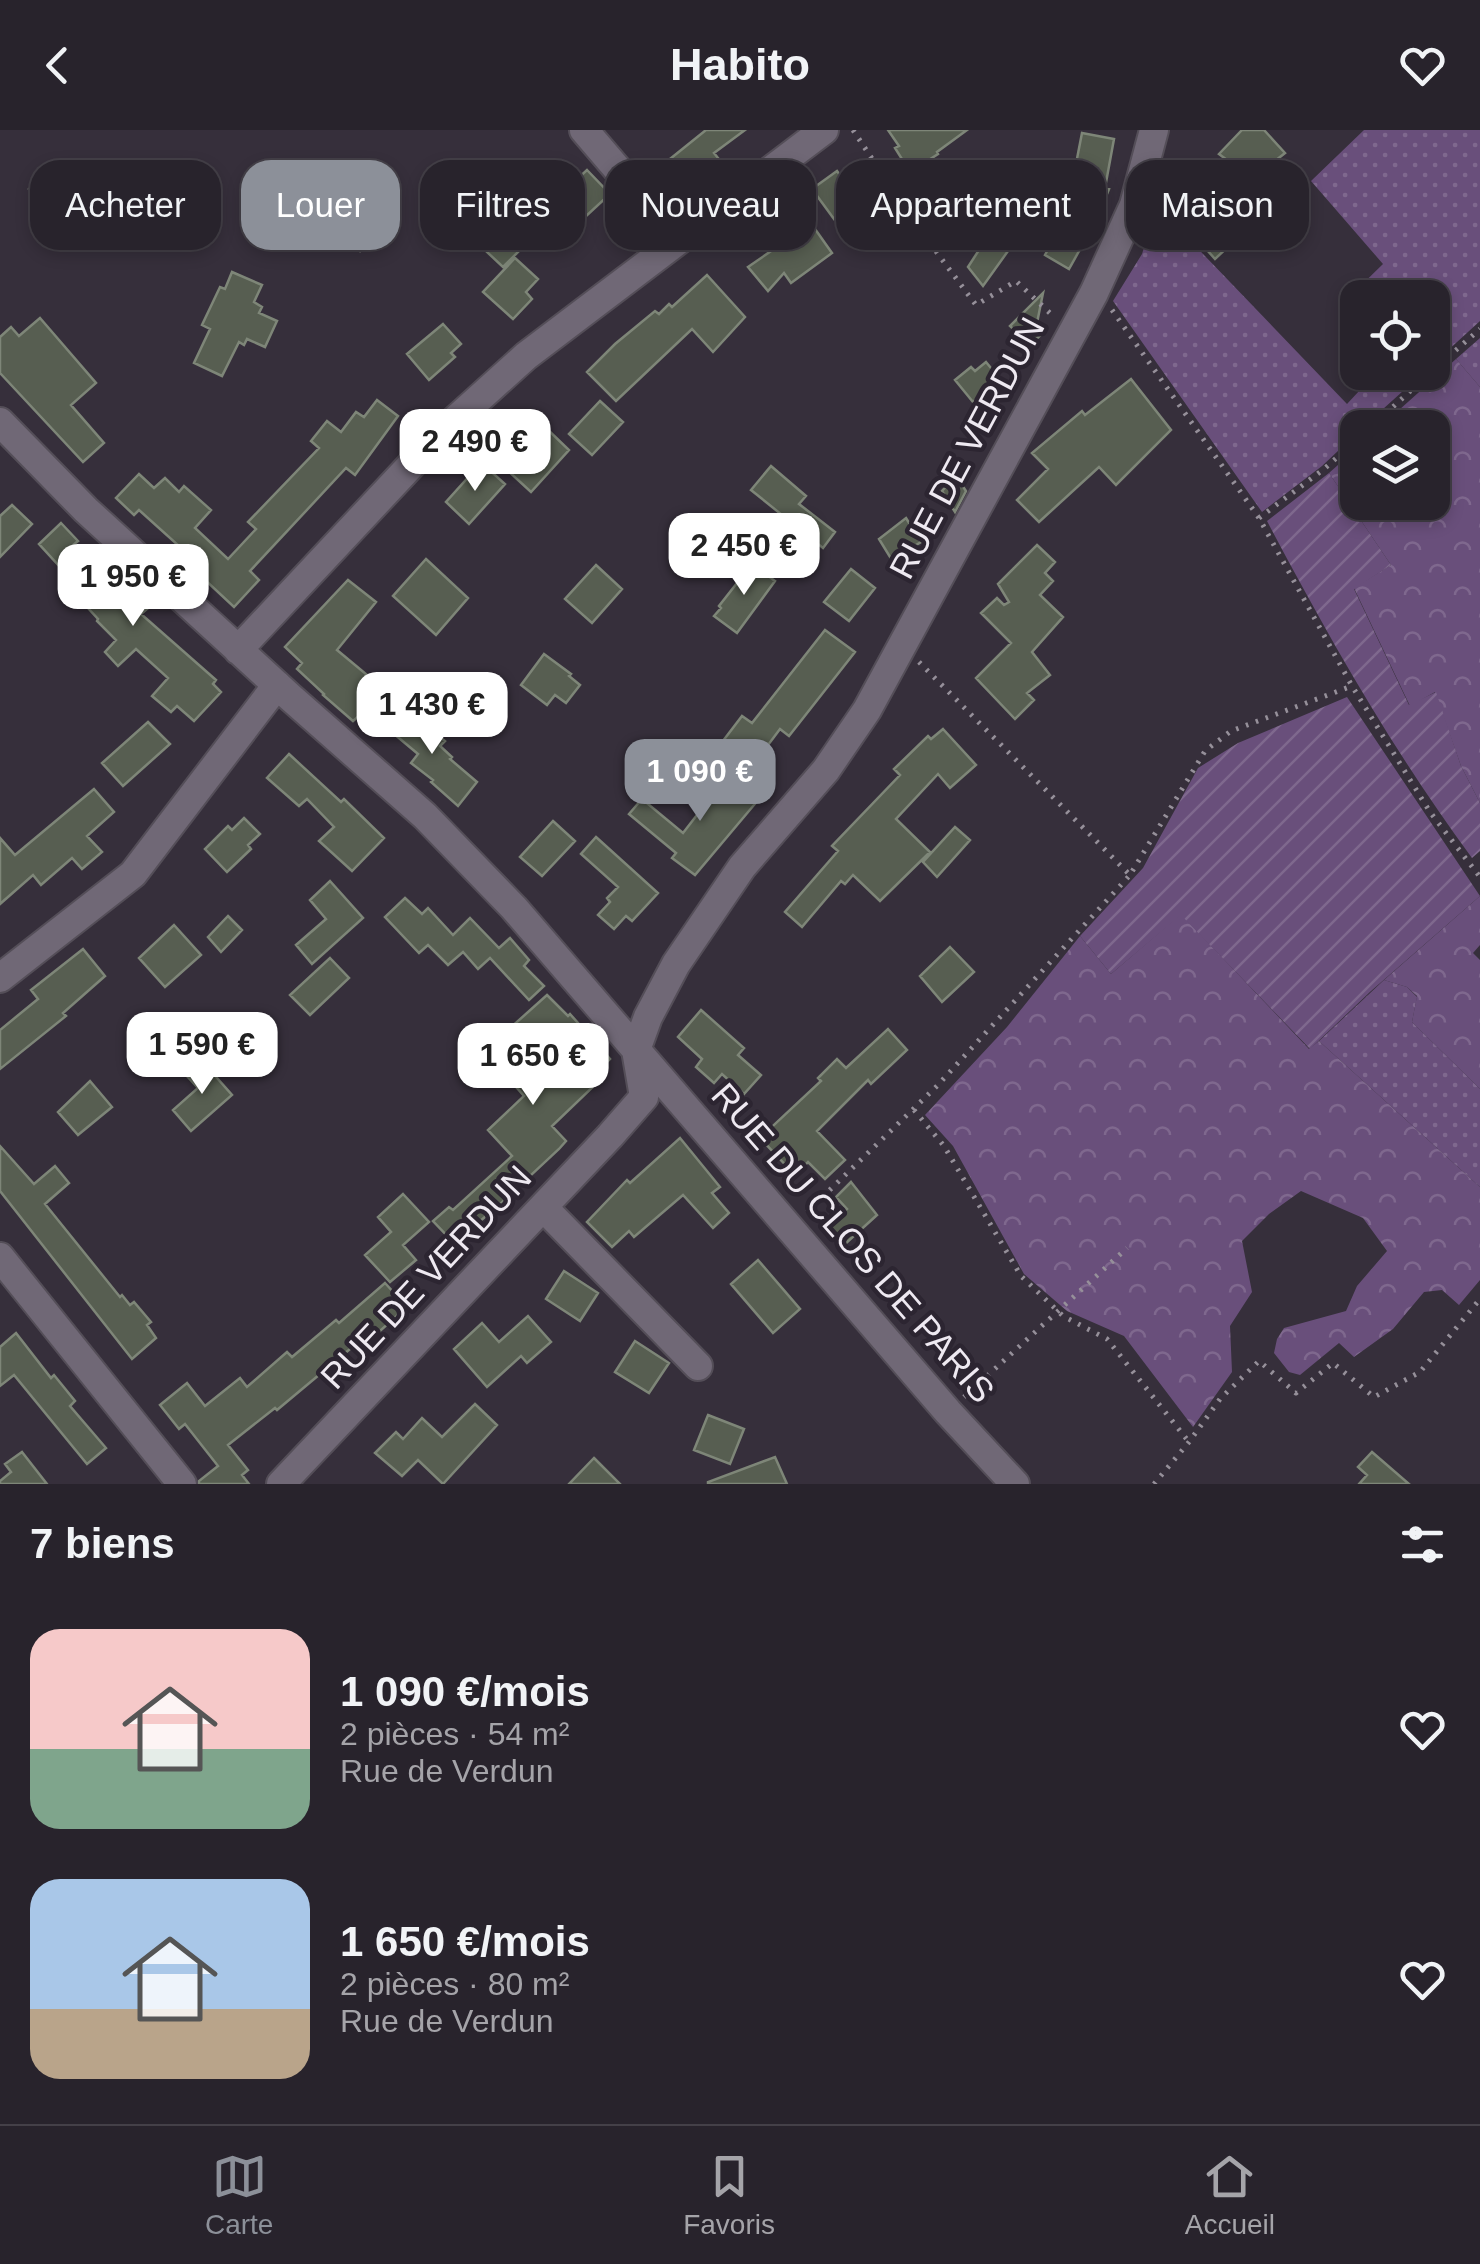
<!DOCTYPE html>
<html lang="fr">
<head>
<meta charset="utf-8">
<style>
  body { margin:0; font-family:Arial,sans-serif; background:#342f38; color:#f1f3f6; height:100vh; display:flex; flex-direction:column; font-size:38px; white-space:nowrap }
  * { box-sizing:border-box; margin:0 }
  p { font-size:32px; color:#a5a4a9 }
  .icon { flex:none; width:55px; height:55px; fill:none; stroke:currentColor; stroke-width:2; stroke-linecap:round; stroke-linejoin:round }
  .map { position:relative; height:1354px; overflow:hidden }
  .panel { display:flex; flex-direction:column; background:#28232c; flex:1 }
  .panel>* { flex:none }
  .guide { position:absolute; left:30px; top:30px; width:1420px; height:90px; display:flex; gap:20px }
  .fabs { position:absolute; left:1340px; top:150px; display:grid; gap:20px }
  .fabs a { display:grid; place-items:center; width:110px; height:110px; border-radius:20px; background:#28232c; box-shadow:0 5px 15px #0003,0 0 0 2px #444048; font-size:50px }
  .price { position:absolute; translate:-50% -85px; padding:0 22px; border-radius:20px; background:#fff; color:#222; font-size:32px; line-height:65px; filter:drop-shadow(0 2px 5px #0008) }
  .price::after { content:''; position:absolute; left:50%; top:60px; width:30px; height:22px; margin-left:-15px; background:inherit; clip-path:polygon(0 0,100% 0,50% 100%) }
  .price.on { background:#8c9099; color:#fff }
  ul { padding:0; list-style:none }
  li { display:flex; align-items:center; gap:30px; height:250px; padding:0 30px }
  li span { display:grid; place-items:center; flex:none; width:280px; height:200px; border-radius:30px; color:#555 }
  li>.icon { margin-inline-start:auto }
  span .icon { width:120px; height:120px; fill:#fffc; stroke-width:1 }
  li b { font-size:42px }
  h2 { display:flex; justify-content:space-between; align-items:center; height:120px; padding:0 30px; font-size:42px }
  .tag { padding:0 35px; border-radius:30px; background:#28232c; box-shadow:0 5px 15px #0003,0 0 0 2px #444048; font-size:35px; line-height:90px }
  .tag.on { background:#8c9099; color:#fff }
  header { display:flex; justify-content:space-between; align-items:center; height:130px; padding:0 30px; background:#28232c; font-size:45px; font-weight:700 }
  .tabs { display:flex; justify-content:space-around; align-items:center; height:140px; border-top:2px solid #444048; background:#28232c; font-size:28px; color:#a5a4a9 }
  .tabs a { display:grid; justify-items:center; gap:5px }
  .tabs .on { color:#8c9099 }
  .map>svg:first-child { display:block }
</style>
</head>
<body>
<header><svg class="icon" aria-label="back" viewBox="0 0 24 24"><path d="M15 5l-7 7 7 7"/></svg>Habito<svg class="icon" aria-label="heart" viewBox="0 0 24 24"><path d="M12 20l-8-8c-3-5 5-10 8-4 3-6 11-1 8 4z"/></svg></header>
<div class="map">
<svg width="1480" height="1354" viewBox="0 0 1480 1354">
  <defs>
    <pattern id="grass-dots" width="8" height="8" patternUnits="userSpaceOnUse" patternTransform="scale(2.5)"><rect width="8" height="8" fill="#694f7b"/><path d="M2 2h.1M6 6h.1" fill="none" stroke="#7f688e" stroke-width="1.8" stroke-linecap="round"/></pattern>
    <pattern id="forest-crowns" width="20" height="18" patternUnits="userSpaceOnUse" patternTransform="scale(2.5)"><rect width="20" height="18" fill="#694f7b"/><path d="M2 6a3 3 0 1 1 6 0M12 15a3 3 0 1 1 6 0" fill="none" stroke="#7f688e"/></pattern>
    <pattern id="garden-furrows" width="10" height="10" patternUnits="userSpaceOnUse" patternTransform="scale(2.5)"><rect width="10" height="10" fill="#694f7b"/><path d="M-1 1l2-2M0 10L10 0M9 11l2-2" fill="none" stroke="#7f688e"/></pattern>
  </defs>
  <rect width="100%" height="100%" fill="#362f3b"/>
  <path fill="url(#grass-dots)" d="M1364,0h116v191l-47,43 -1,-66h-74l-1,29 -19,-19 45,-44 -72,-83z
    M1157,76l190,198 13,-14 -19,-20 16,-16 1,18 65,1 -60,54 -5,1 -1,5 -35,33 -60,46 -149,-211 29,-47z
    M1480,208v49l-24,-28z
    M1384,850l23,7 10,10 -5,25 68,67v98l-161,-146z"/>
  <path fill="url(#forest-crowns)" d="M1456,229l24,28v416l-19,-37 -26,-74 -25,14 -56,-118 37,-23 -62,-92 28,-25 1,54h74v-74l-52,-1z
    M1480,766v49l-7,8 7,7v129l-68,-67 5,-26 -10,-9 -23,-7z
    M1181,784l128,135 10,-8 161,146v93l-21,25 -17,-15 -18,2 -31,37 -39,28 -15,-14 -39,32 -11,-3 -15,-19 3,-14 7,-11 62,-17 11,-25 30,-35 -24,-33 -62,-27 -32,23 -27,27 10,51 -22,34 2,46 -39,55 -69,-91 -57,-25 -43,-37 -71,-128 -28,-31 82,-88 73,-91 31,38z"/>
  <path fill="url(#garden-furrows)" d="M1329,343l62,92 -37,24 55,116 27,-13 25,74 19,37v48l-8,7c-79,-107 -143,-220 -205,-337z
    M1347,567l133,199 -109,95 -61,58 -129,-134 -70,59 -31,-38 63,-68 55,-100 40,-25z"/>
  <path fill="#575e51" stroke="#7e8678" stroke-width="2.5" d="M706,0h39l-31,23 4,5 -29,24 -19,-23z
    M888,0h79l-30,22 1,2 -28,18 -15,-24 4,-2z
    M1242,0h22l21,23 -10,8 -1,9 -11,10h-9l-35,-26z
    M1082,3l32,6 -9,49 4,1 -23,57 -3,-2 -14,25 -24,-14 28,-51 -10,-4 12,-31z
    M52,37l31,35 -23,21 -31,-34z
    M587,40l23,24 -26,24 -23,-24z
    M837,41l22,30 -25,18 -22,-30z
    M520,54l30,28 -20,22 3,3 -30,30 -33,-31z
    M114,57l33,37 -26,24 -34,-37z
    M362,68l27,23 -29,30 -26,-21z
    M1225,72l23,26 -33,31 -24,-27 2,-1 -5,-6 18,-16 6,6z
    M815,99l17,24 -41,30 -7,-10 -16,18 -20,-24 42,-29 5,6z
    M992,100l21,14 -30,42 -15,-19z
    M515,128l23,21 -12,13 6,7 -19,20 -30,-27z
    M232,142l30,13 -8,17 8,5 -3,6 18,8 -12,26 -18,-8 -3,6 -5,-3 -17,34 -28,-13 16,-34 -8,-4 18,-38 5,2z
    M707,145l38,42 -32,35 -21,-23 -76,72 -29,-29 28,-28 40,-33 4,3 10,-10 3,3z
    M1043,163l-6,30 8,8 -15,14 -20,-19z
    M40,188l56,65 -25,22 33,38 -21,19 -83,-89v-36l11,-10 8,9z
    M443,194l18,20 -10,9 4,4 -26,23 -22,-26z
    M986,232l14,17 -27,23 -18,-22 16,-13 4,4z
    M1131,249l40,51 -55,55 -17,-18 -60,55 -22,-22 31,-31 -16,-16 50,-42 3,4z
    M377,270l21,16 -43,59 -9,-7 -96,103 9,9 -25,27 -60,-56 5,-5 -40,-36 -5,5 -18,-17 23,-24 15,14 11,-10 14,14 5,-6 27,24 -16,18 33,31 28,-30 -8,-7 71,-74 -8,-7 16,-20 14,11 15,-20 8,5z
    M600,271l23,21 -31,33 -23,-21z
    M546,298l23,22 -38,42 -26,-24 20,-23z
    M771,336l35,30 -7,8 36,28 -12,16 -72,-58z
    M486,337l19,17 -36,40 -23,-22 27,-30 5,4z
    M956,346l10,15 -11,21 -13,-21z
    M12,375l20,19 -32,33v-41z
    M906,388l15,24 -13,8 -10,20 -19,-31z
    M61,393l17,18 -5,4 38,38 3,-3 33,29 -6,5 75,66 -3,4 8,8 -27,29 -17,-15 -6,6 -19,-16 16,-18 -32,-29 -18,17 -13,-14 11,-12 -19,-19 1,-2 -22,-24 5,-5 -42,-46z
    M1037,415l18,17 -10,11 8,8 -13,14 23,22 -31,35 18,23 -23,18 7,7 -19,19 -39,-41 35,-35 -30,-30 16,-15 7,7 5,-3 -11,-18z
    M426,429l42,39 -32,37 -43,-39z
    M752,434l23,17 -38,52 -23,-17 7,-8 -2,-2z
    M596,435l26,24 -30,34 -27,-24z
    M851,439l24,19 -26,33 -25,-19z
    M348,450l28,22 -39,48 35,29 -7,7 34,28 -17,21 -22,-20 -7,6 -30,-26 1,-1 -27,-25 5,-6 -17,-16z
    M825,500l30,22 -66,84 -9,-7 -39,52 -31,-23 32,-42 10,7z
    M544,524l27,20 -2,2 11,9 -14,18 -11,-8 -8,10 -26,-20z
    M404,577l41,34 -5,5 12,11 -2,2 27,23 -19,24 -27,-24 2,-2 -22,-17 7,-9 -31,-26z
    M148,592l22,22 -47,42 -21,-23z
    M943,599l33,36 -26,23 -12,-14 -42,45 34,33 -50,49 -27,-26 -8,9 -4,-3 -39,46 -17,-15 53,-61 -6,-5 68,-71 -6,-6 34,-33 3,3z
    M289,624l52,48 3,-3 40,39 -32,33 -33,-30 15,-14 -27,-28 -8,7 -32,-28z
    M728,645l31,24 -64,76 -23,-17 4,-5 -47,-39 13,-15 41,34z
    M94,659l20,23 -27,24 15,16 -20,17 -10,-11 -31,27 -8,-10 -33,29v-66l15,17z
    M244,688l16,16 -12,11 3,4 -24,23 -22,-23 23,-23 4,4z
    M553,691l22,20 -33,35 -22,-19z
    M955,697l15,13 -33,37 -14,-15z
    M596,707l62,56 -26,28 -6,-5 -12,13 -16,-14 12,-13 -3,-4 11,-11 -37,-33z
    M330,751l33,37 -51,46 -16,-19 30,-26 -16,-19z
    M405,768l17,16 6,-6 25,27 17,-17 29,30 11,-10 19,22 -5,6 20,20 -15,14 -39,-42 -12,11 -15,-17 -15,13 -20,-20 -9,8 -34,-36z
    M228,786l14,14 -21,22 -13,-15z
    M174,795l27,30 -36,32 -26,-29z
    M950,817l24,25 -32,30 -22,-26z
    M83,819l22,27 -42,37 3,3 -66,53v-39l38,-31 -7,-9z
    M330,828l19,20 -39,37 -20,-20z
    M547,865l21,21 2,-2 40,45 -17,17 5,6 -46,44 14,15 -7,8 -61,57 -44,37 -21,-22 16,-14 4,3 59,-54 -24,-26 36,-34 -15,-17 24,-22 -25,-27z
    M701,880l43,38 -6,7 23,20 -17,19 -22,-20 -8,9 -18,-16 6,-8 -24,-22z
    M888,899l19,21 -36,34 -3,-4 -51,51 28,29 -20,19 -17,-17 -13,13 -35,-37 61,-57 -3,-3 19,-19 9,9z
    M202,931l30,34 -41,36 -18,-21 25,-22 -12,-13z
    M90,951l22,26 -34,28 -20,-23z
    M680,1008l40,49 -8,6 17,20 -16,15 -30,-33 -49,42 -5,-6 -17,16 -25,-25 40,-42 3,3z
    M0,1016l34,38 21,-18 14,17 -24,21 75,93 2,-2 8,10 4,-3 17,20 -4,3 9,13 -24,21 -132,-168z
    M851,1052l26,33 -33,30 -15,-18 18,-18 -11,-12z
    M403,1064l26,28 -26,23 13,15 -26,22 -25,-27 26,-23 -13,-15z
    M758,1130l42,49 -27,24 -42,-49z
    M564,1141l34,22 -18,28 -34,-22z
    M385,1153l22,24 -35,31 -4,-4 -91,76 -2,-2 -47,37 20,25 -6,5 7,9h-50v-3l19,-15 -33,-42 -6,5 -19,-24 27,-22 18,23 35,-28 7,9 40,-35 5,5 44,-37 3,3z
    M528,1186l23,26 -24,21 -6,-7 -34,31 -33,-38 28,-26 17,19z
    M16,1203l35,45 3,-3 21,26 -5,5 36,42 -19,16 -73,-89 -14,11v-39z
    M635,1211l34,22 -20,30 -34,-21z
    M475,1274l22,21 -54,59 -25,-24 -16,16 -27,-23 21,-21 7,7 19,-21 20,19z
    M708,1285l36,14 -14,35 -36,-14z
    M22,1322l25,32h-47v-3l11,-9 -6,-8z
    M1372,1322l37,32h-50l8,-9 -9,-8z
    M775,1327l12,27h-79v-2z
    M594,1328l26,26h-51z"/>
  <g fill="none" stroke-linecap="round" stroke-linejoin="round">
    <defs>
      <path id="minor" d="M584,0l93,109
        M0,292l86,88 204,187 135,119 89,92 434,504 67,72
        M238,520l205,-219 83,-75 298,-226
        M0,848l133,-104 144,-189
        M543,1077l155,159
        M0,1127l182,227
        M281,1354l329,-348 34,-39 -8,-47 12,-33 28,-53 66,-97 84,-97 41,-60 227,-417 40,-88 20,-75"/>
    </defs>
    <use href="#minor" stroke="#544e58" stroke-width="32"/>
    <path stroke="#96909a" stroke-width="5" stroke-dasharray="2.5 8" stroke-linecap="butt" d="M853,0l61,92 62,83 40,-24 37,35
      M1112,180l147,208 93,168 78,126 50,65
      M1432,241l48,-42
      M1370,298l61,-56
      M1259,388l65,-49 34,-30
      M919,532l211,213 75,-124 26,-20 121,-45
      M914,980l30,36 77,130 42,40 44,23 82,103
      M807,1082l130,-126 193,-211
      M964,1267l163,-149
      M1154,1354l35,-42 31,-43 39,-38 37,32 37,-30 41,34 46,-25 60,-73"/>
    <use href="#minor" stroke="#706876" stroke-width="28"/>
  </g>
  <g text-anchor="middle" stroke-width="9" stroke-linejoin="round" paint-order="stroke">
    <g font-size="35" fill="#eee9f1" stroke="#2c2531">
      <text transform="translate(967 318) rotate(-62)" y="12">RUE DE VERDUN</text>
      <text transform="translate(853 1113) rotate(49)" y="12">RUE DU CLOS DE PARIS</text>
      <text transform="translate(426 1147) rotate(-47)" y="12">RUE DE VERDUN</text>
    </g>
  </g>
</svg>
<div class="fabs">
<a><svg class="icon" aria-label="locate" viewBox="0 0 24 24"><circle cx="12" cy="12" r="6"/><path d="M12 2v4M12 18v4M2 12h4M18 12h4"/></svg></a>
<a><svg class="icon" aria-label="layers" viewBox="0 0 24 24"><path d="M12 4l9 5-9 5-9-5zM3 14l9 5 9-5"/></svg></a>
</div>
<b class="price" style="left:475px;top:364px">2 490 €</b>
<b class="price" style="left:744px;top:468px">2 450 €</b>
<b class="price" style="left:133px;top:499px">1 950 €</b>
<b class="price" style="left:432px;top:627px">1 430 €</b>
<b class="price on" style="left:700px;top:694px">1 090 €</b>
<b class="price" style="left:202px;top:967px">1 590 €</b>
<b class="price" style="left:533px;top:978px">1 650 €</b>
<div class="guide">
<a class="tag">Acheter</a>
<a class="tag on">Louer</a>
<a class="tag">Filtres</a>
<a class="tag">Nouveau</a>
<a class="tag">Appartement</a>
<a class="tag">Maison</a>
</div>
</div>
<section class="panel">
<h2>7 biens<svg class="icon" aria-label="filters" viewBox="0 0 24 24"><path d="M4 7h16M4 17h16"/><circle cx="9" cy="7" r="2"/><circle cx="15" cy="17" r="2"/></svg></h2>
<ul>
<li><span style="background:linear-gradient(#f6c9c9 60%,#7fa58c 0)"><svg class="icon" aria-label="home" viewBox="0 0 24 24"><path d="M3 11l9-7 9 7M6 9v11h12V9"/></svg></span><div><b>1 090 €/mois</b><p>2 pièces · 54 m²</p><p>Rue de Verdun</p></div><svg class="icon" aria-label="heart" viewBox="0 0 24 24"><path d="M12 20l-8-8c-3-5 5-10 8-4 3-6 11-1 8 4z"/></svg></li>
<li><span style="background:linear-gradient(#a9c7e8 65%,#b9a48a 0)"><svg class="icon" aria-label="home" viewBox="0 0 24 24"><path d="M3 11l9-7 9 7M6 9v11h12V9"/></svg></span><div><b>1 650 €/mois</b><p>2 pièces · 80 m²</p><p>Rue de Verdun</p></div><svg class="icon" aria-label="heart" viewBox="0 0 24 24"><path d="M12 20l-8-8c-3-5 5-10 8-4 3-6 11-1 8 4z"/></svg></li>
</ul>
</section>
<nav class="tabs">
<a class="on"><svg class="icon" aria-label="map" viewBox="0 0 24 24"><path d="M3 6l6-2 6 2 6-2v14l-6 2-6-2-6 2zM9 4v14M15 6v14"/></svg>Carte</a>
<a><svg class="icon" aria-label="saved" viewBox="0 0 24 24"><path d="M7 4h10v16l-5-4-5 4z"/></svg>Favoris</a>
<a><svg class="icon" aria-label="home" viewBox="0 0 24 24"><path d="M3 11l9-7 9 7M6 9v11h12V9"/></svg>Accueil</a>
</nav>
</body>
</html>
